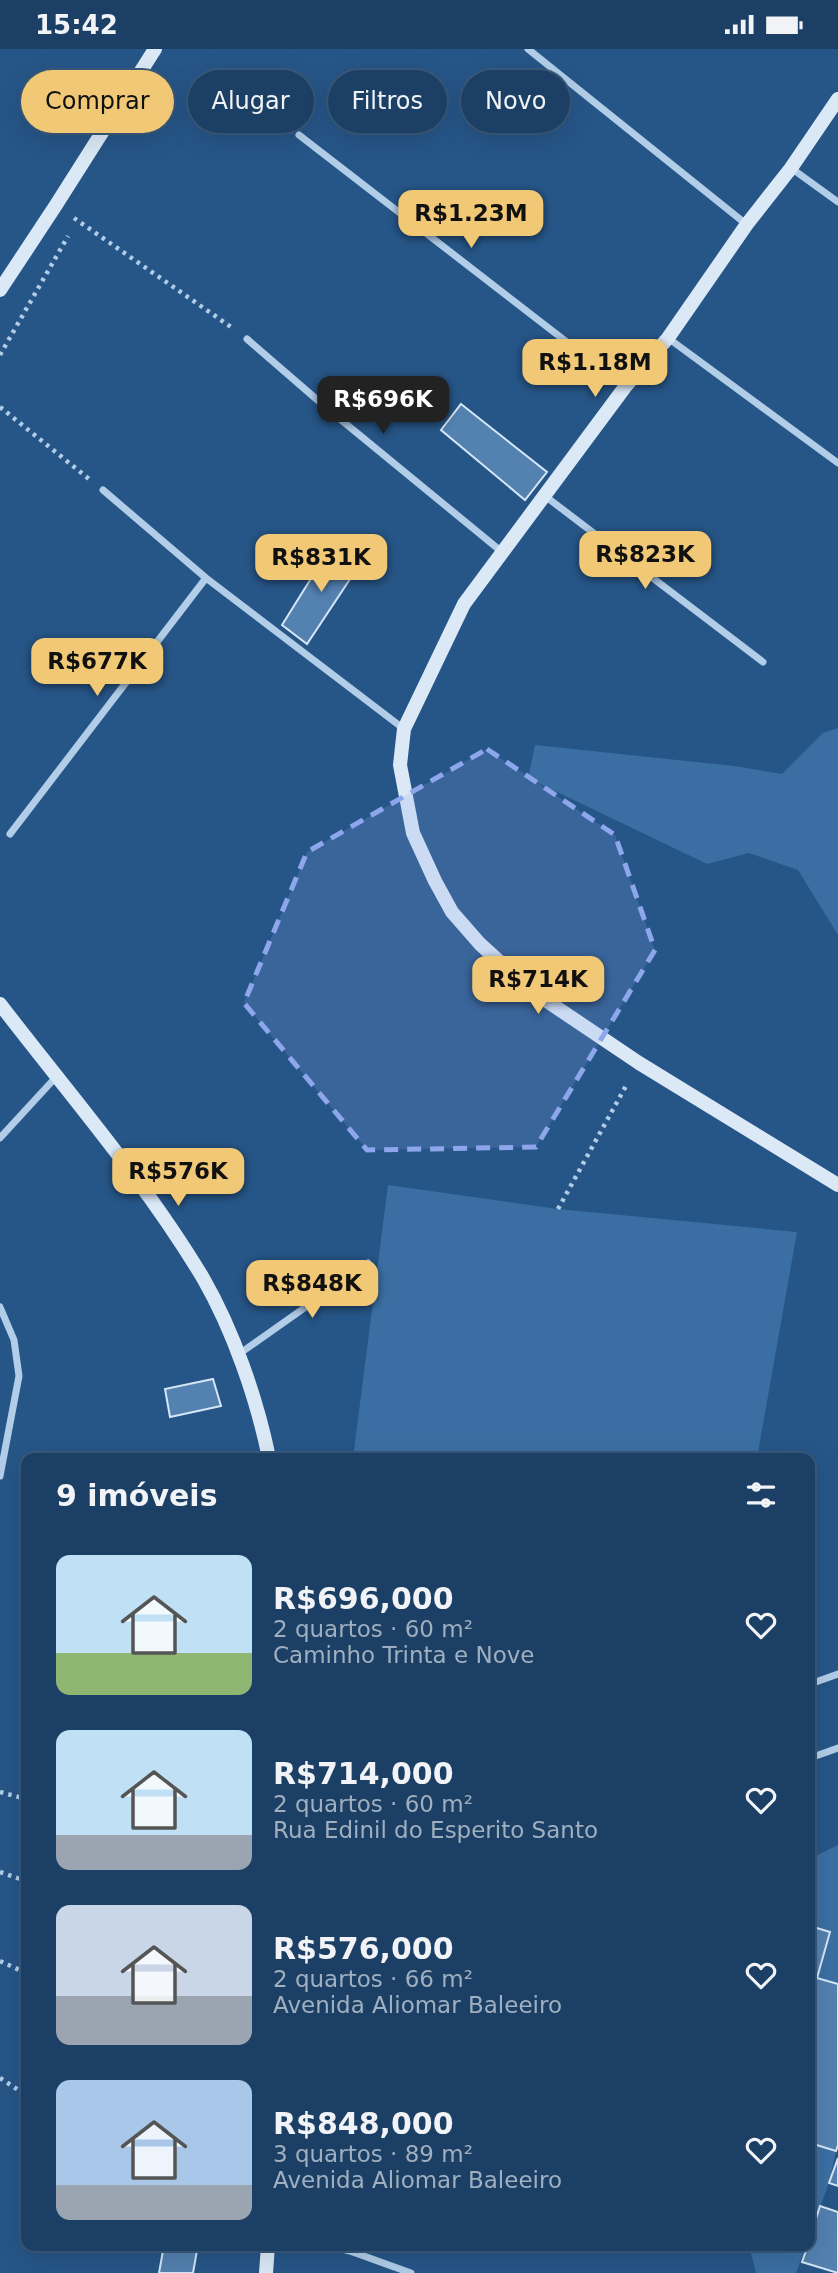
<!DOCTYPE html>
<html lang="pt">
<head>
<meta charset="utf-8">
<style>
  body { margin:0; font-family:"DejaVu Sans",sans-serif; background:#25476b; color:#f1f3f6; height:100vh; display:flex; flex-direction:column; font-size:26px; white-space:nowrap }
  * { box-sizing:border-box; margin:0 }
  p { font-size:23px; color:#a0afbf }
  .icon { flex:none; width:38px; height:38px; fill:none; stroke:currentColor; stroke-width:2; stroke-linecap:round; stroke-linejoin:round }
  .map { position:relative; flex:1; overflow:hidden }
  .panel { position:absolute; left:21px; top:1404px; width:794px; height:798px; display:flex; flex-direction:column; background:#1c4065; border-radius:14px; box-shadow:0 7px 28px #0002,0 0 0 2px #3a5979 }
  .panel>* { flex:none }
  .top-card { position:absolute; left:21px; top:21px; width:796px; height:63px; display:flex; gap:14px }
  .price { position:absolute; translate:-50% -60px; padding:0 16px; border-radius:14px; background:#f1c876; color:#111; font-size:23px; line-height:46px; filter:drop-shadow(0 2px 4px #0008) }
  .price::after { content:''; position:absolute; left:50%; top:42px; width:21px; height:16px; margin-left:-10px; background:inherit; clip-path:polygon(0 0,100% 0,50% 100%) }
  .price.active { background:#222; color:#fff }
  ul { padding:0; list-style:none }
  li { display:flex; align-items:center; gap:21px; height:175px; padding:0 35px }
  li span { display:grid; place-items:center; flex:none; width:196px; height:140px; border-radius:14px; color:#555 }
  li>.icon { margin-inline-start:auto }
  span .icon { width:84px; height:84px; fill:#fffc; stroke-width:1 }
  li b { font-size:30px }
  h2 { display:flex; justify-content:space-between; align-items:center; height:84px; padding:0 35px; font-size:30px }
  .tag { padding:0 24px; border-radius:32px; background:#1c4065; box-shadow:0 7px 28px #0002,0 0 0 2px #3a5979; font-size:24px; line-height:63px }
  .tag.active { background:#f1c876; color:#111 }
  .status { display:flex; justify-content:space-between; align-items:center; height:49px; padding:0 35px; background:#1c4065; direction:ltr }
  .status svg { height:19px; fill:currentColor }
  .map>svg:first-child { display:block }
</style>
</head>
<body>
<div class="status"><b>15:42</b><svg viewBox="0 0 49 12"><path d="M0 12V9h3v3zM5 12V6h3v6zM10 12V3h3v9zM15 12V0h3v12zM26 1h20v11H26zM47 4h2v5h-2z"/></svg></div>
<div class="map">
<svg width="838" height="2224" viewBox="0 0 838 2224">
  <rect width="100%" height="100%" fill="#265587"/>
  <path fill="#3b6fa3" d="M838,679v207l-40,-65 -49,-17 -42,11 -179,-86 7,-33 199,21 48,8 41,-41z
    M388,1136l170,24 239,23 -40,226h-404z
    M838,1796v139l-21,-6 13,-46 -20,-6v-67z
    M810,2094l26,8 -7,32 -19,51z
    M749,2196h57l-10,28h-40z"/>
  <path fill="#5381b0" stroke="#d5e6f7" stroke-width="2" d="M461,355l86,68 -22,28 -84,-70z
    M332,496l28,19 -53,80 -25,-19z
    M213,1330l8,27 -51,11 -5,-28z
    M810,1877l20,6 -13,46 21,6v161l-2,6 -26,-8v-26l4,-15 -4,-1z
    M838,2109v28l-9,-3z
    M820,2157l18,6v61l-36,-11 6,-17h2v-7z
    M164,2196h34l-5,28h-34z"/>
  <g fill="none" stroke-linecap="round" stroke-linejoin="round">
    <path stroke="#b1cde8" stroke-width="4.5" stroke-dasharray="3.5 5" stroke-linecap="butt" d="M74,169l157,109
      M0,306l68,-119
      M0,358l89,72
      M558,1160l69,-125
      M0,1743l26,7
      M0,1823l26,9
      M0,1912l26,12
      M0,2029l26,17"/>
    <path stroke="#b1cde8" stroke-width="7" d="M528,0l218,175
      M299,86l326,252
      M791,119l47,34
      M668,289l170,125
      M247,290l82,71 173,142
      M103,441l103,88 198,151
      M545,447l218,166
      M10,785l196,-256
      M0,1089l56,-61
      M0,1258l14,33 5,36 -19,100
      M239,1305l129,-91
      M810,1635l28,-10
      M810,1709l28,-10
      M327,2196l23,6 61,22"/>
    <path stroke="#dbe9f7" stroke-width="14" d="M838,50l-47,69 -44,56 -79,114 -43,49 -161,217 -60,125 -4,36 13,68 22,48 17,31 28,32 52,47 107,72 199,122
      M0,241l56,-85 99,-156
      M0,955c69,90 145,177 203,274 30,52 54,121 66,180
      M266,2224l2,-28"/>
  </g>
  <path fill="#8ea6ec" fill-opacity="0.2" stroke="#8ea6ec" stroke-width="5" stroke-dasharray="14 9" stroke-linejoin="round" d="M487,700l128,86 40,115 -119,197 -169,3 -123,-147 63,-151z"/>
</svg>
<b class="price" style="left:471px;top:201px">R$1.23M</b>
<b class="price" style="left:595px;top:350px">R$1.18M</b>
<b class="price active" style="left:383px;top:387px">R$696K</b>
<b class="price" style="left:645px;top:542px">R$823K</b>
<b class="price" style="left:321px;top:545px">R$831K</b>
<b class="price" style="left:97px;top:649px">R$677K</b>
<b class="price" style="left:538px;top:967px">R$714K</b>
<b class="price" style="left:178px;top:1159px">R$576K</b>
<b class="price" style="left:312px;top:1271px">R$848K</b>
<div class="top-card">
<a class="tag active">Comprar</a>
<a class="tag">Alugar</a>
<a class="tag">Filtros</a>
<a class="tag">Novo</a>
</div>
<section class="panel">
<h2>9 imóveis<svg class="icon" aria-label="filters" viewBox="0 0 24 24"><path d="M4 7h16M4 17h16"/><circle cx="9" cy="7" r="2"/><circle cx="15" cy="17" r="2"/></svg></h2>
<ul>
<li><span style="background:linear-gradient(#bfe0f5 70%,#8fb573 0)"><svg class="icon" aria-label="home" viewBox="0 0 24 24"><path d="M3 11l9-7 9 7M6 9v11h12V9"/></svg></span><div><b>R$696,000</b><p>2 quartos · 60 m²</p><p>Caminho Trinta e Nove</p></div><svg class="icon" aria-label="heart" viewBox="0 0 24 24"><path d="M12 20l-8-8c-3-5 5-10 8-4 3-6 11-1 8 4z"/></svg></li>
<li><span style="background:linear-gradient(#bfe0f5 75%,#9aa5b1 0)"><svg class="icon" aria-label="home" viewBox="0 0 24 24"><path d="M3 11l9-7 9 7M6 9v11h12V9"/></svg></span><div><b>R$714,000</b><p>2 quartos · 60 m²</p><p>Rua Edinil do Esperito Santo</p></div><svg class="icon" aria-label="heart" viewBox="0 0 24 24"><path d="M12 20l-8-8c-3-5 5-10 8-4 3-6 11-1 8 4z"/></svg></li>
<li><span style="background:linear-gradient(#c9d6e8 65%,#9aa5b1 0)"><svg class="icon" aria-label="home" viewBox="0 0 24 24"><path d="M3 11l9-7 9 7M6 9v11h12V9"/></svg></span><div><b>R$576,000</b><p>2 quartos · 66 m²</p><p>Avenida Aliomar Baleeiro</p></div><svg class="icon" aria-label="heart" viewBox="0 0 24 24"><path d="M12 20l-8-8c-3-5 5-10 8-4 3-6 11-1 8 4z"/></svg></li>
<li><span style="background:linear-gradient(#a9c7e8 75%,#9aa5b1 0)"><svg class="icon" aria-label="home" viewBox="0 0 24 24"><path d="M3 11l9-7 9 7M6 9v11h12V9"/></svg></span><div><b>R$848,000</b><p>3 quartos · 89 m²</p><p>Avenida Aliomar Baleeiro</p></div><svg class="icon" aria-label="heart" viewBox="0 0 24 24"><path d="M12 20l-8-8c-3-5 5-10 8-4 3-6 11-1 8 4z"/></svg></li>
</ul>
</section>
</div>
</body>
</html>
